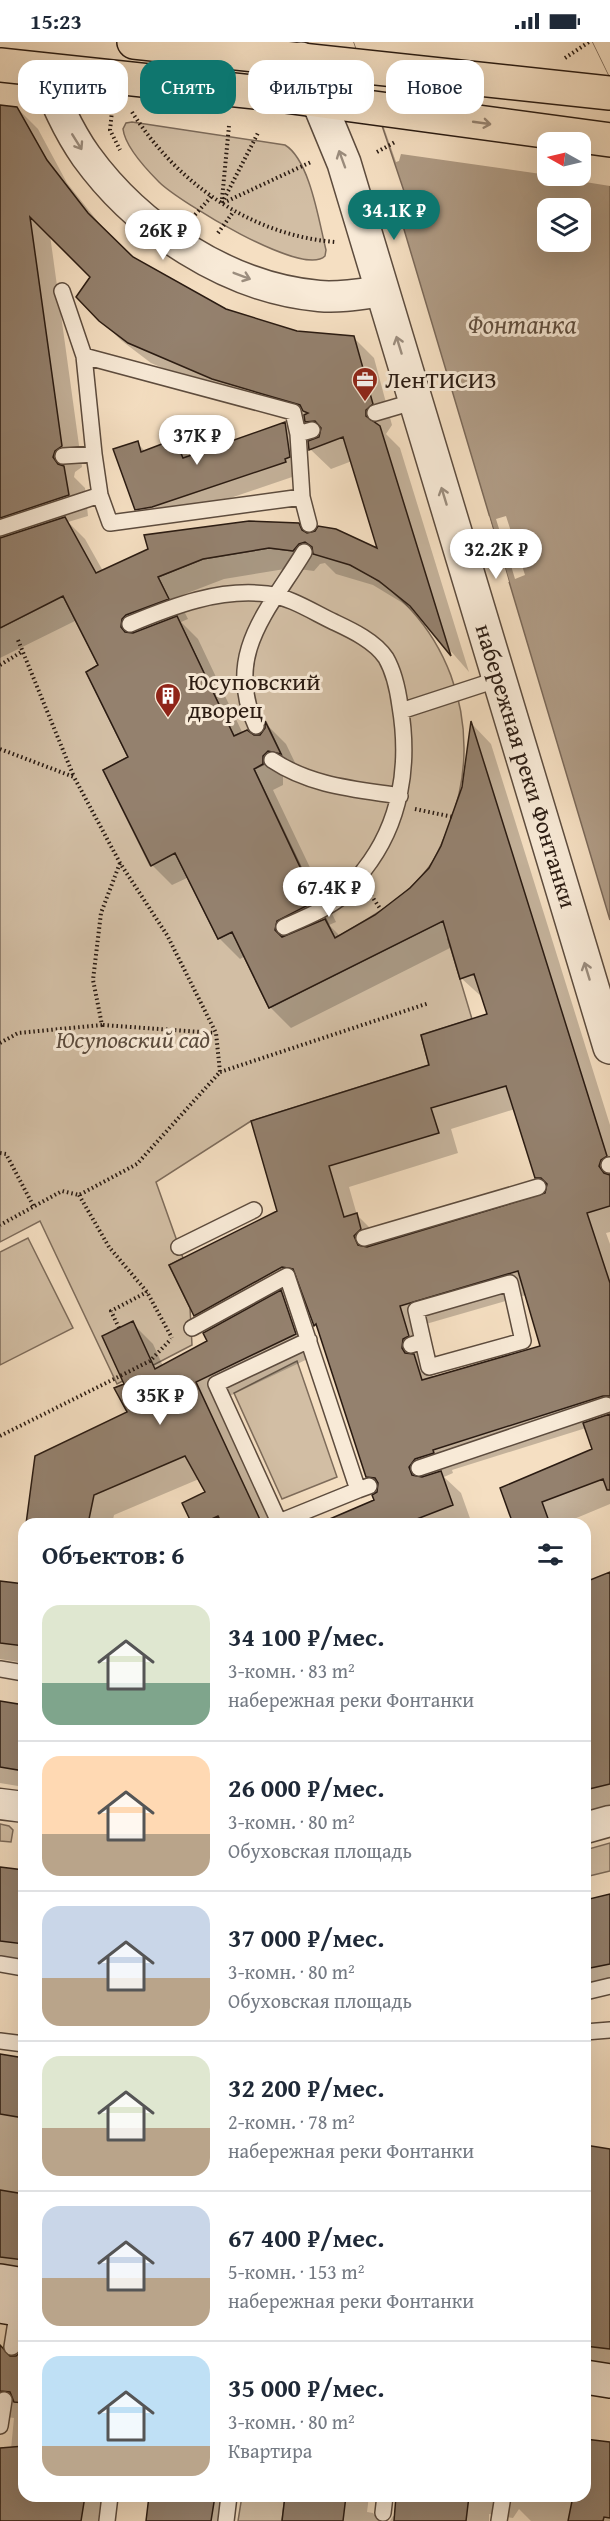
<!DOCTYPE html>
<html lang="ru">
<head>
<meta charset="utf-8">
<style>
  body { margin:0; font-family:"Gentium Book Plus",serif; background:#f6f6f7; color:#1f2937; height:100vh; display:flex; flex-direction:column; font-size:22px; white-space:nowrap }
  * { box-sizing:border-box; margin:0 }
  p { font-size:20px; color:#747a83 }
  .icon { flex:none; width:33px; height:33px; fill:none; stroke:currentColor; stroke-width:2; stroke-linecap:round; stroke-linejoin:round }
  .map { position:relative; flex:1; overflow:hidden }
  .sheet { position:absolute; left:18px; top:1476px; width:573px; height:984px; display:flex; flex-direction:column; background:#fff; border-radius:18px; box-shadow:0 6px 24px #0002 }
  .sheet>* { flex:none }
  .banner { position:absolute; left:18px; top:18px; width:574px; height:54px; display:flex; gap:12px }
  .needle { width:39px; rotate:278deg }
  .controls { position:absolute; left:537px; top:90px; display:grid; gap:12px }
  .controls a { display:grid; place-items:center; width:54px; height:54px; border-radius:12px; background:#fff; box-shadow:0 6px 24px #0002; font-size:30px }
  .price { position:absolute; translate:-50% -51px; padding:0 14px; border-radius:21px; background:#fff; color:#222; font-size:20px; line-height:39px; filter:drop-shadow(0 2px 3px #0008) }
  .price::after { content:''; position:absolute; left:50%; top:36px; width:18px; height:14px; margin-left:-9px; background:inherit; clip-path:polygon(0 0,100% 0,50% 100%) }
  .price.active { background:#0f766e; color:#fff }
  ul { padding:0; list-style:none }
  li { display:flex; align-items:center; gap:18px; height:150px; padding:0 24px }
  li+li { border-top:2px solid #e0e1e3 }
  li span { display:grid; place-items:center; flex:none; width:168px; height:120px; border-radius:18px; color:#555 }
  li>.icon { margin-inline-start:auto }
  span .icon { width:72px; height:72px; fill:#fffc; stroke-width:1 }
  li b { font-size:26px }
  h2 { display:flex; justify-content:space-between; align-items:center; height:72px; padding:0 24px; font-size:26px }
  .chip { padding:0 21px; border-radius:18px; background:#fff; box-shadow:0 6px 24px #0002; font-size:21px; line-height:54px }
  .chip.active { background:#0f766e; color:#fff }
  .status { display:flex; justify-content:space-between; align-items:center; height:42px; padding:0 30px; background:#fff; direction:ltr }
  .status svg { height:16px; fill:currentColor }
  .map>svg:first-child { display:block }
</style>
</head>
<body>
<div class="status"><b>15:23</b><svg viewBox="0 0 49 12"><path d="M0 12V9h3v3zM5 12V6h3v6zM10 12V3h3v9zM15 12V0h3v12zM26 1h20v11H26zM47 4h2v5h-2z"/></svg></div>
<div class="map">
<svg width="610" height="2479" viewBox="0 0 610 2479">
  <rect width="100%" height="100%" fill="#f5dfc2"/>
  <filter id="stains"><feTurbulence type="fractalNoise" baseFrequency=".00333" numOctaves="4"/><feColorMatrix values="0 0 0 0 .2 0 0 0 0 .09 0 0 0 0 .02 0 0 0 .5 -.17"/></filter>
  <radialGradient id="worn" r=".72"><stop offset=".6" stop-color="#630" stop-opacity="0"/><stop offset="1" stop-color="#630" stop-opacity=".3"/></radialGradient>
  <path fill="#d2bea4" stroke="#7e6c5b" stroke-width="1.5" d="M132,80l153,23c25,15 34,77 41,105l-1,6c-22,22 -147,-55 -166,-74 -13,-13 -34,-36 -36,-53l3,-6z
    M269,506c28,4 55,4 80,16 98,46 140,163 100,262 -6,14 -11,29 -20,41 -22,31 -61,52 -94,71l-81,-169 28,-13 -16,-34 -32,14 -76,-159 45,-18z
    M63,554l35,69 -12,7 42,85 -25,13 47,95 25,-12 43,86 14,-7 37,76 199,-100 -20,31 24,80 -51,16 8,30 -178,56 -95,61 27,76 -14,7 21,43 2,37 -75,39 -77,-163 -40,21v-614z
    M28,1196l45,90 -73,37v-113z
    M297,1319l40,116 -55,22 -48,-106z
    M0,1782l9,2 4,4 -2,12 -11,-1z
    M610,1801v28l-25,6v-27z
    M242,2454h43l-3,25h-44z"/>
  <path fill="#b09c86" stroke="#7a6858" stroke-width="1.5" fill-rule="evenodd" d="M354,0h238l18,37v841l-210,-704 11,-4zM548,100h32v34h-32zM548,166h32v34h-32z"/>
  <path fill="#f5dfc2" d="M354,0h238l18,37v107l-62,-10h32v-34h-32v33l-147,-21 -2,7 -3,1z
    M489,474l9,31 6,-2 -8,-26 10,-3 19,59 -10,4 -8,-27 -6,2 8,28h-3l-20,-65z"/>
  <path fill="#0003" fill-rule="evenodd" d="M0,64l17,2 21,21 29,54 40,50 26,25 92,53 72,21 56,5 21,21 18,67 -6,9 14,14 69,224 -47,-54 -21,-16 -28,-17 -37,-11 -11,-11 -5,1 -6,7 -23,-3 -67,11 -47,18 11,22 -7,3 17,17 45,95 17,2 7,-11 19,19 14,29 -11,-2 -6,5v9l-10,5 63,132 -7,3 12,12 34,-21 36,-27 19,-21 12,-21 22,-60 8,-63 19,20 119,381v107l-4,1 4,11v260l-48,20h-48l80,-74 -8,-22 -134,42 1,3 -9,4 17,16 11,31h-151l55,-23 3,-13 -12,-12 -48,-147 -4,-4 -13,-37 -16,9 30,58 -101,48 56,121h-78l14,-31 -8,-14 -85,36 -2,9h-85l102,-111 -3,-28 6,-62 21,21 10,22 46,-25 2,-11 -15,-15 83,-103 152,-146 57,-51 -5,-17 -22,-20 -9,-31 -161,81 -21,-21 -25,-51 -5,3 -21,-21 -30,-61 -17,8 -20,-20 -22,-108 -30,-91 -23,-46 -77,38zM50,193l42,42 8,43 22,21 29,22 83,36 72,21 15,15 -11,14 21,20 21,-8 28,90 -72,-16 -10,-11 -195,47 -18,-32 -17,-17 20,-6 -3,-28 -11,-11 1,-5 7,-5zM515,1067l22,68 11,11 -1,6 -167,51 -3,-10 -20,-20 -8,-28 109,-34 -7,-24zM526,1253l16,52 -108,30 -12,-12 -3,-39z
    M285,381l13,13v39l-132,45 -17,2 -13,-13 1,-66 9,9 29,-12 14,17z
    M24,1506v115l-24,-4v-77l19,3z
    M610,1532v235l-25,6v-231z
    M0,1661l24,3v81l-24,-4z
    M0,1826l24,4v87l-24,-3z
    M610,1854v92l-25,6v-92z
    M0,2014l24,4v217l-24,-4z
    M585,2105l25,4v215l-25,-4z
    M0,2305l12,11 12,-7v145h84l-4,25h-104v-71l11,-1 3,-31 -14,-2z
    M585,2398l25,4v77h-79l-12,-12 -6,9 -24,-4v7h-99l3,-5 16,2 3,-22h173z
    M151,2454h87l-4,25h-87z
    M287,2454h82l-2,16 6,1 8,8h-98z"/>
  <path fill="#94816e" stroke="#2a1b12" stroke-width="1.5" fill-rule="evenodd" d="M0,63l17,2 30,53 41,53 45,44 93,52 71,22 57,5 19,68 -7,6v6l14,10 71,230 -41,-50 -31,-25 -29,-16 -37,-11 -1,-7 -7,-5 -6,2 -6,7 -24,-3 -66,11 -45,18 11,22 -43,16 -4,4 -1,8 4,5 8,1 44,-17 57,120 13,-6 7,5h6l5,-7v-7l16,33 -13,-3 -5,5v8l-9,5 62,132 -39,20 -2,9 7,7 43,-18 10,19 40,-23 35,-27 19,-20 12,-22 21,-59 9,-66 136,435 -6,4 -2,6 5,7 6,2v31l-23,7 23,70v113h-7l-170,54 1,3 -19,6 -6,8 3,8 10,2 19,-6 12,34 -49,19h-86l56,-24 -2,-5 5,-3 1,-9 -3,-5 -9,-1 -50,-153 -2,2 -21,-57 -11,-2 -88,49 -25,-51 108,-54 -26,-90 178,-56 -8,-30 66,-21 -13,-40 -14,5 -17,-58 -174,87 -37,-76 -14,7 -43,-86 -24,13 -48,-96 25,-13 -42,-85 12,-7 -35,-69 -63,32v-90l65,-21 31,56 52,-24 -4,-14 105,-14 50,2 3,7 5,3 8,-2 3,-5 18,3 41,19 -34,-111 -34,13 -1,-9 11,-4 2,-9 -6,-7 -10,1 -1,-7 4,-2 -5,-2 -3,-6 -88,-26 -84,-36 -29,-22 -23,-24 14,-20 -60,-60 32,229 -7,5 -2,6 5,7 6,2 5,29 -69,23zM506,1044l29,92h6l6,6 -2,9 -178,54 -9,-2 -4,-9 7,-7 -4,-16 -13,4 -15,-51 110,-33 -8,-25zM518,1229l22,75 -118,34 -8,-26 -9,-1 -3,-5 1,-9 6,-3 -9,-30z
    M285,380l5,35 -5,2 1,3 -134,45 -17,3 -22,-61 25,-8 3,11 34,-13 8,19z
    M281,1248l15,44 -100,48 66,142h-40l-4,-8 -17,8h-9l-10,-21 23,-11 -20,-36 -91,39 -6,29h-62l9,-68 92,-44 -13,-24 10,-4 -22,-48 31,-15 22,48 52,-28 -4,-8z
    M610,1372v76h-3l-4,-11 -61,23 8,22h-37l-13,-36 92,-39 -9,-26z
    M610,1530v212l-25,6v-208z
    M0,1539l24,3v62l-24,-3z
    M0,1659l24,4v66l-24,-4z
    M0,1825l24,3v74l-24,-3z
    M610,1852v70l-25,5v-69z
    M0,2012l24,4v60l-24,-4z
    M585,2103l25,4v200l-25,-3z
    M0,2148l24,4v66l-24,-3z
    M0,2303l10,11h6l8,-7v54l-10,-1 -4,-10 -10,-1z
    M585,2397l25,3v76l-6,-1 -1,4h-35l5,-25h12z
    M24,2404v50h61l-4,25h-81v-73z
    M149,2454h66l-4,25h-65z
    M285,2454h61l-3,25h-61z
    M396,2454h73l-3,25h-72z"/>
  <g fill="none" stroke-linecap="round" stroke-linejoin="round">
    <defs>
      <path id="service" d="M62,249l22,65 209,56 5,22 14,-4
        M84,314l10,98
        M375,371l41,-12
        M298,392l4,63 7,27
        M63,414l31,-2 6,41
        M0,486l100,-33 10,28 192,-26
        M130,582c43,-18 90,-36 137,-30 23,3 46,18 67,28 17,8 41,19 52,36 8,14 12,33 14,48 10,59 1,117 -36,164 -6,8 -12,18 -20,25 -17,14 -40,23 -60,32
        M401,669l98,-32
        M256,684c-33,-72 13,-116 48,-174
        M272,718c39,26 83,29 128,36
        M609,1123h1
        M364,1196l174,-51
        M179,1205l75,-37
        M192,1286l95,-52 71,214 11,-4
        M309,1298l-93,44 63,138 79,-32
        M411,1303l12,-4 6,26 94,-26 -13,-58 -94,27 7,31
        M419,1426l187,-63
        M0,1627l24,4
        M0,1922l24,4
        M585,1950l25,-6
        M585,1990l25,-2
        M0,1999l24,3
        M12,2305l6,-38
        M0,2384l4,-26
        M383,2471l2,-17
        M107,2479l3,-25
        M226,2479l3,-25
        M499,2479l4,-25"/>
      <path id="minor" d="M43,28c12,30 24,59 43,86 52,72 142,132 233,140 21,2 42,-2 63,-5
        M0,1762l24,3
        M585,1786l25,-7"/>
      <path id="tertiary" d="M301,17l43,104 266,884"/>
      <path id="secondary" d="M0,2239l24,4
        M0,2264l24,4
        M585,2335l25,4"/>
      <path id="primary" d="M134,0l476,51
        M0,23l263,28 347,47"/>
    </defs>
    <use href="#service" stroke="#5d4c3e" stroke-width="18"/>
    <use href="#minor" stroke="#5d4c3e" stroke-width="33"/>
    <use href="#tertiary" stroke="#5d4c3e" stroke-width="36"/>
    <use href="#secondary" stroke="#2a1b12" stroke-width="36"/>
    <use href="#primary" stroke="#2a1b12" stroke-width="36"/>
    <path stroke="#2a1b12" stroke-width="4" stroke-dasharray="1.5 3" stroke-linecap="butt" d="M565,16l24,-16
      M112,69l-2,19 10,20
      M132,70c45,71 118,123 203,130
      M377,110l18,-10
      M222,157l7,-73
      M222,161l37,-72
      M223,161l88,-41
      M192,176l20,-22
      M218,191l16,-22
      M18,598l56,137
      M0,623l23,-14
      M0,707l74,28 46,86 47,72 49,98 4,39 -83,92 -58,31 -17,-4 -62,34
      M415,767l38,8
      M371,853l10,15
      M103,983l112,8
      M0,1001l18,-10 84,-8 -9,-45 8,-67 19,-50
      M220,1030l209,-69
      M0,1111l6,1 28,53
      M79,1153l30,52 38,45 25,46
      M119,1286l-8,-17 36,-19
      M0,1394l150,-75 21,-22"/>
    <use href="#service" stroke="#f8ead7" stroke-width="15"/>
    <use href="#minor" stroke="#f8ead7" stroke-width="30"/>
    <use href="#tertiary" stroke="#f8ead7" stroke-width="33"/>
    <use href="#secondary" stroke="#f8ead7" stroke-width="33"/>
    <use href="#primary" stroke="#f5dfc2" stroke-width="33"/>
  </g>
  <defs><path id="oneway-shaft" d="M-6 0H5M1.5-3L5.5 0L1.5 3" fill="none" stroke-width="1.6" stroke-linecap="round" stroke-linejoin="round" transform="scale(1.5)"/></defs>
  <use stroke="#9a8773" href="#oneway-shaft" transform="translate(482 81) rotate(8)"/>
  <g stroke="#9b8d7e">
    <use href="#oneway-shaft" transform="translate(77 100) rotate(58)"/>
    <use href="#oneway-shaft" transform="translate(342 117) rotate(-110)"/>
    <use href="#oneway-shaft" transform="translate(242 234) rotate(21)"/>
    <use href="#oneway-shaft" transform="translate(399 303) rotate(-107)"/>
    <use href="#oneway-shaft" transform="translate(444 454) rotate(-107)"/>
    <use href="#oneway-shaft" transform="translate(587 929) rotate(-107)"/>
  </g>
  <defs>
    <symbol id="office-pin" viewBox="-11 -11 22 30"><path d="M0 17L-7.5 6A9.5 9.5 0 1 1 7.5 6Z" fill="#8f2418" stroke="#f8ead7"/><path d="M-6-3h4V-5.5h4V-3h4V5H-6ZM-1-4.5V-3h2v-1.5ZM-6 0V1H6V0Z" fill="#fff"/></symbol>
    <symbol id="building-pin" viewBox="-11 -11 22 30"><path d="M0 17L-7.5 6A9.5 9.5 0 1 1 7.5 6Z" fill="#8f2418" stroke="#f8ead7"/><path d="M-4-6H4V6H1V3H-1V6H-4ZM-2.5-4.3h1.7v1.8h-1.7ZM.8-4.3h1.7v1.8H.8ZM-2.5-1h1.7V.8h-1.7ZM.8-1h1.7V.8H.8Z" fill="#fff"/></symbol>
  </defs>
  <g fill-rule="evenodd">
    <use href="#office-pin" x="350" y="323" width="30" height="40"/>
    <use href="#building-pin" x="153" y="639" width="30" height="40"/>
  </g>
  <g text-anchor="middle" stroke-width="6" stroke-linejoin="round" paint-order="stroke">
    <g font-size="24" fill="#2a1b12" stroke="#f8ead7" text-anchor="start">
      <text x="385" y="346">ЛенТИСИЗ</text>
      <text x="188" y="648">Юсуповский<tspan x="188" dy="28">дворец</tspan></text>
    </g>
    <g font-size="24" fill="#2a1b12" stroke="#f8ead7">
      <text transform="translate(526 724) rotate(73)" y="8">набережная реки Фонтанки</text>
    </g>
    <g font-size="24" font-style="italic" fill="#5c4c3e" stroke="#f8ead7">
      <text x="133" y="1006">Юсуповский сад</text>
    </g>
    <g font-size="26" font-style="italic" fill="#604f40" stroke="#f8ead7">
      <text x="522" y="291">Фонтанка</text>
    </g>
  </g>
  <rect width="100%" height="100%" filter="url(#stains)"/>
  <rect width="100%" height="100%" fill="url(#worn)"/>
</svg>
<div class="controls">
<a><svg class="needle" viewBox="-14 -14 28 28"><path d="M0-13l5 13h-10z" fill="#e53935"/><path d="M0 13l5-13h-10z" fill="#747a83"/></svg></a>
<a><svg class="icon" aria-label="layers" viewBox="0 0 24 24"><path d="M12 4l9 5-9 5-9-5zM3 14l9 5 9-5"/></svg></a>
</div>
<b class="price active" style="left:394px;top:199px">34.1K ₽</b>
<b class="price" style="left:163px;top:219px">26K ₽</b>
<b class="price" style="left:197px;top:424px">37K ₽</b>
<b class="price" style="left:496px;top:538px">32.2K ₽</b>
<b class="price" style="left:329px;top:876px">67.4K ₽</b>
<b class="price" style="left:160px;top:1384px">35K ₽</b>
<div class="banner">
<a class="chip">Купить</a>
<a class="chip active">Снять</a>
<a class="chip">Фильтры</a>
<a class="chip">Новое</a>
</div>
<section class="sheet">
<h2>Объектов: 6<svg class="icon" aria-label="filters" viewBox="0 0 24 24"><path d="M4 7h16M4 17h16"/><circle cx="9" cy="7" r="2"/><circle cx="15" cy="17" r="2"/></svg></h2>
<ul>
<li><span style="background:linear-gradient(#dfe7d0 65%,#7fa58c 0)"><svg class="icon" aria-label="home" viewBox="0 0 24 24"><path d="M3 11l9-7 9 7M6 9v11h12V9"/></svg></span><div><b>34 100 ₽/мес.</b><p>3-комн. · 83 m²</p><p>набережная реки Фонтанки</p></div></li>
<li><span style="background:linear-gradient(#ffd9b3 65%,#b9a48a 0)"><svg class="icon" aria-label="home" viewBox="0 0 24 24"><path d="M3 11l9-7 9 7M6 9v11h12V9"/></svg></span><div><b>26 000 ₽/мес.</b><p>3-комн. · 80 m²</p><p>Обуховская площадь</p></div></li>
<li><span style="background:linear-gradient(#c9d6e8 60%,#b9a48a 0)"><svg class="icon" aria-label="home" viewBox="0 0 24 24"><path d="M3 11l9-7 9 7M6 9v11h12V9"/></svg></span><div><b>37 000 ₽/мес.</b><p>3-комн. · 80 m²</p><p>Обуховская площадь</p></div></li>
<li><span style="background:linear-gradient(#dfe7d0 60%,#b9a48a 0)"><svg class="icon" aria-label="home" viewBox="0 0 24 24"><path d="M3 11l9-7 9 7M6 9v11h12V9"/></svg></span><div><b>32 200 ₽/мес.</b><p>2-комн. · 78 m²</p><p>набережная реки Фонтанки</p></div></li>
<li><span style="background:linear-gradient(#c9d6e8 60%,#b9a48a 0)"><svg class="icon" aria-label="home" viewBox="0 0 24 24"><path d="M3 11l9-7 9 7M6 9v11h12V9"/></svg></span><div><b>67 400 ₽/мес.</b><p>5-комн. · 153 m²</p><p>набережная реки Фонтанки</p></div></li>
<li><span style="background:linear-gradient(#bfe0f5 75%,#b9a48a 0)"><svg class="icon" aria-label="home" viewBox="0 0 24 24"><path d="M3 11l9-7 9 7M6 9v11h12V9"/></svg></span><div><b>35 000 ₽/мес.</b><p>3-комн. · 80 m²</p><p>Квартира</p></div></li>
</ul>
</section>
</div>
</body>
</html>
